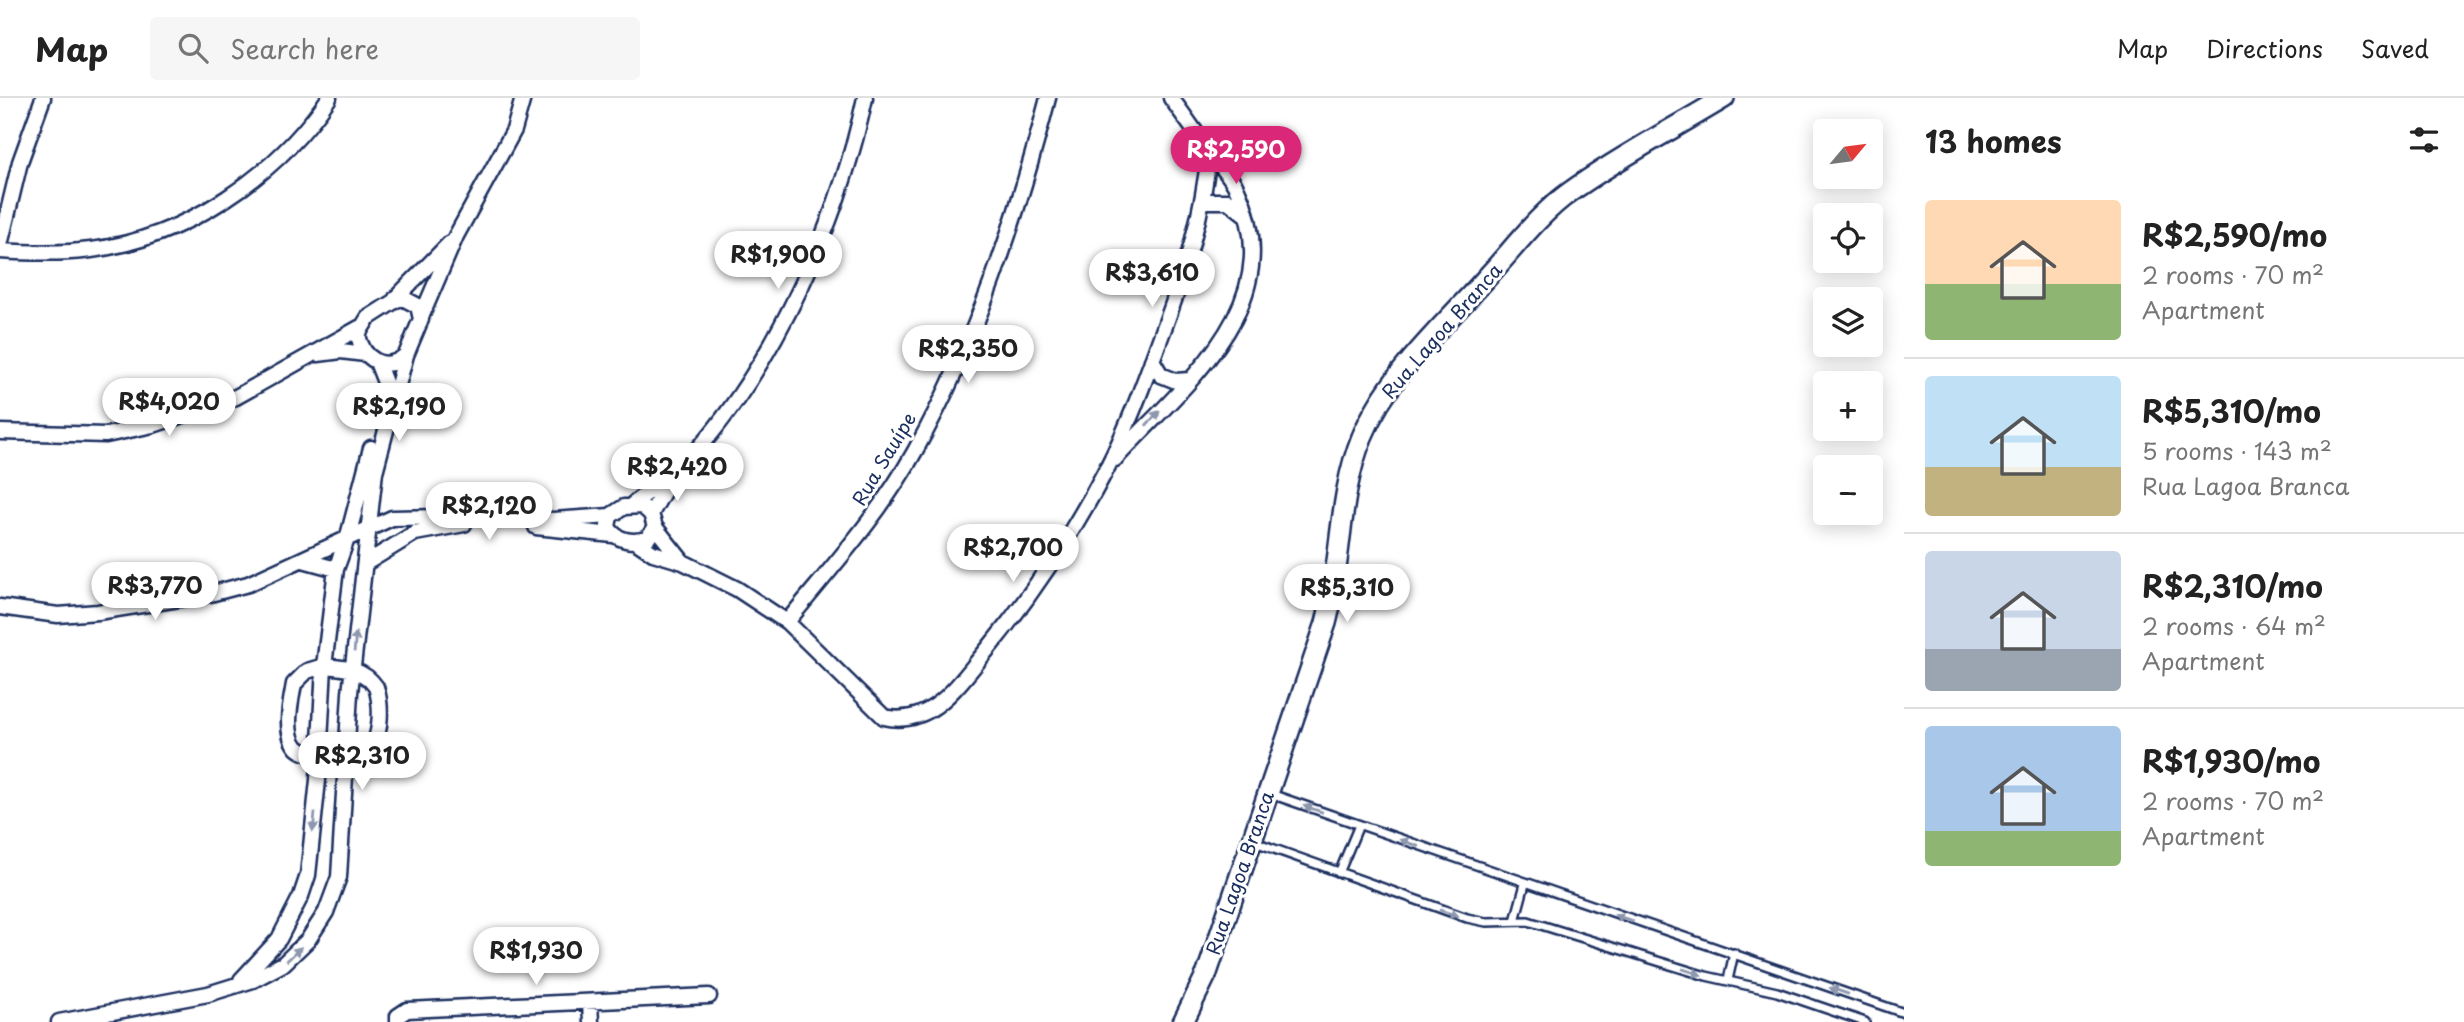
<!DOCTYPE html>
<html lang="en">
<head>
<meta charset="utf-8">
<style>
  body { margin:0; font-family:"Playpen Sans",sans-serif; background:#f6f6f6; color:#222; height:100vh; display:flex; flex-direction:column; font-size:26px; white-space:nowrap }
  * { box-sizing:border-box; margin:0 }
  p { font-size:23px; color:#767676 }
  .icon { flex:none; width:38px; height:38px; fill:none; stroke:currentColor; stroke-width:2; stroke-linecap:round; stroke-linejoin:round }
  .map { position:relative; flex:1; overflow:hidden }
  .panel { display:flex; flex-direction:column; background:#fff; width:560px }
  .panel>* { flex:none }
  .needle { width:46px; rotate:61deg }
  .tools { position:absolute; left:1813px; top:21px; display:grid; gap:14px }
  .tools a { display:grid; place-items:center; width:70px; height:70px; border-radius:7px; background:#fff; box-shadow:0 4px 18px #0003; font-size:35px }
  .price { position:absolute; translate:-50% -60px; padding:0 16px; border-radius:24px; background:#fff; color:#222; font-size:23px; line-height:46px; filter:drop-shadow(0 2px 4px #0008) }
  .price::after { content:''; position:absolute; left:50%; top:42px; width:21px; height:16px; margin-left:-10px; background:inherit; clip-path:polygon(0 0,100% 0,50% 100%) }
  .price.selected { background:#db2777; color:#fff }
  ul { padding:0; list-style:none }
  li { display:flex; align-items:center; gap:21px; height:175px; padding:0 21px }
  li+li { border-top:2px solid #e0e0e0 }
  li span { display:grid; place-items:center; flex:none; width:196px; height:140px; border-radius:7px; color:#555 }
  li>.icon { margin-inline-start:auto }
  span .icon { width:84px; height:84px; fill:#fffc; stroke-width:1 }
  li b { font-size:30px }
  h2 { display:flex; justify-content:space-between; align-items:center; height:84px; padding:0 21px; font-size:30px }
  header { display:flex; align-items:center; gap:42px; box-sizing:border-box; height:98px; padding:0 35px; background:#fff; border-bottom:2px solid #e0e0e0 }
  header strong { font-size:33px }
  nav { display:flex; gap:38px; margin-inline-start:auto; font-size:24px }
  .search { width:490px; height:63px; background:#f6f6f6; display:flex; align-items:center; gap:18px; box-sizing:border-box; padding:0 24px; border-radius:7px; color:#767676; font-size:26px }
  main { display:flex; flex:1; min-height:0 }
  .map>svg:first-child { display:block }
</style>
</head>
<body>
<header>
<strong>Map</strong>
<div class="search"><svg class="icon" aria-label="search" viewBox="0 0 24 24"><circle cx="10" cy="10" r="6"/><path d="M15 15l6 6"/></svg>Search here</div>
<nav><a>Map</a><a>Directions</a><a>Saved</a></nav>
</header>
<main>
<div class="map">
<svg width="1904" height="924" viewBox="0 0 1904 924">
  <rect width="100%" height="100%" fill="#fff"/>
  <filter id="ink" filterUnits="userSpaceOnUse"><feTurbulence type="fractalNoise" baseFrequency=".0143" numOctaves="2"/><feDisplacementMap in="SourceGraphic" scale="14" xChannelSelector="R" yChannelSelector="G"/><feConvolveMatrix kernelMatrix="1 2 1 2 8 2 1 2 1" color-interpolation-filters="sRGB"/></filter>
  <g filter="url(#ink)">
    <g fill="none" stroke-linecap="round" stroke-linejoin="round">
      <defs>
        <path id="lane" d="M1268,695l636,220
          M1255,744l212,76 19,4 42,-1 178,55 71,16 88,30
          M1339,775l20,-48
          M1515,823l10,-37
          M1728,882l6,-27"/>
        <path id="street" d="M1204,103h24l18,14
          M0,147l20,-83 23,-64
          M0,153c31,2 61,3 91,-1 95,-12 185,-74 238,-152
          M396,200l54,-55
          M422,217l34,-79 58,-106 9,-32
          M318,256l23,-3 24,3
          M1152,262l9,15 15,6 13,-1
          M377,264l9,23 -2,20
          M0,334l106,3 47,-10 83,-28 123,-69
          M1115,361c69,-75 177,-155 122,-270 -6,-13 -17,-24 -25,-34 -14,-19 -27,-38 -41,-57
          M632,407c20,-17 43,-31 61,-50 84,-94 146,-235 172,-357
          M651,416l-9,-8 -18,1 -14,9 -2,11c8,14 26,17 40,11l7,-11 -4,-13 21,-38
          M536,429l77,8
          M655,429l27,34
          M635,443l18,12 30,9 54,27 50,33 97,95c48,11 75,-34 103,-67 45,-55 87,-119 120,-182 22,-43 39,-91 56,-137 22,-59 40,-116 46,-179
          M303,462l33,9
          M366,465l49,-30 49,-9
          M0,509l58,8 40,-3 112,-18 38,-10 144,-66 98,-2 63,4 57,-4
          M787,524c45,-55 94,-109 128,-171 62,-111 101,-230 133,-353
          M324,568c20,2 39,2 52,21 6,19 7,60 -15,69 -10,4 -23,1 -33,0 -10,-1 -23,-1 -31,-8 -14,-15 -6,-47 -3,-64l13,-13z
          M241,882l38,-41 22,-43 7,-21 10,-95 6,-114 12,-97 12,-33 23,-88
          M590,904l1,20
          M59,924l149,-28 45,-14 30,-16 25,-24 18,-28 13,-35 11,-184 25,-221 31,-117 15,-36 -3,-13 -17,-9 -33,21 -10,16c4,25 27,40 48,21
          M398,924v-6l9,-6 302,-14"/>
        <path id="secondary" d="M1183,924l24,-49 119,-350c16,-61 12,-128 36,-186 26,-63 83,-112 127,-162 26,-28 50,-61 81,-83 49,-35 103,-63 154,-94"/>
      </defs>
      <use href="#lane" stroke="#1b2f5e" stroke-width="12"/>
      <use href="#street" stroke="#1b2f5e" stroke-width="19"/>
      <use href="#secondary" stroke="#1b2f5e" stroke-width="24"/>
      <use href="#lane" stroke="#fff" stroke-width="7"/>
      <use href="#street" stroke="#fff" stroke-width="14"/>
      <use href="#secondary" stroke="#fff" stroke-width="19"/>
    </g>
    <defs><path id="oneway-solid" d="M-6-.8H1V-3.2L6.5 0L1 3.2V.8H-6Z" transform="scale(1.75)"/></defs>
    <g fill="#8d97ae">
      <use href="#oneway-solid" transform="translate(1153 320) rotate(-47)"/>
      <use href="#oneway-solid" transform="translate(355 544) rotate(-85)"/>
      <use href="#oneway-solid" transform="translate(1313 711) rotate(-161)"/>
      <use href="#oneway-solid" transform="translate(314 724) rotate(96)"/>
      <use href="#oneway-solid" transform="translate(1409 745) rotate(-160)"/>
      <use href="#oneway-solid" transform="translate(1449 815) rotate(18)"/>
      <use href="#oneway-solid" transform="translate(1624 820) rotate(-162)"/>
      <use href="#oneway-solid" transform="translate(294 856) rotate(-44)"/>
      <use href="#oneway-solid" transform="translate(1692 874) rotate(18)"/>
      <use href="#oneway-solid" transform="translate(1839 893) rotate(-161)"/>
    </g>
  </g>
  <g text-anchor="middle" stroke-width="6" stroke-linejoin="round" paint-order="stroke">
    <g font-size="19" fill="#1b2f5e" stroke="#fff">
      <text transform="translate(1442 233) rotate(-49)" y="7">Rua Lagoa Branca</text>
      <text transform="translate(884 361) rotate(-59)" y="7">Rua Sauípe</text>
      <text transform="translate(1240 775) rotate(-71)" y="7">Rua Lagoa Branca</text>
    </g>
  </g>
</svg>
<div class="tools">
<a><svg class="needle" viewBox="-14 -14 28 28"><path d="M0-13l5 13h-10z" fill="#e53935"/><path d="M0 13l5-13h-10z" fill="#767676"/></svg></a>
<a><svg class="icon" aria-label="locate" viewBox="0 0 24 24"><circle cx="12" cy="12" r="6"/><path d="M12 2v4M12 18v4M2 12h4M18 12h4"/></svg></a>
<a><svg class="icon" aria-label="layers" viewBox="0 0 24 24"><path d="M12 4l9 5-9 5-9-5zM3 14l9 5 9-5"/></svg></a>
<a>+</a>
<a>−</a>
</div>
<b class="price selected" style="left:1236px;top:88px">R$2,590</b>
<b class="price" style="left:778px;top:193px">R$1,900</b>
<b class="price" style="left:1152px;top:211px">R$3,610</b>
<b class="price" style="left:968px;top:287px">R$2,350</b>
<b class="price" style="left:169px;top:340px">R$4,020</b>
<b class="price" style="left:399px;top:345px">R$2,190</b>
<b class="price" style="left:677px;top:405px">R$2,420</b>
<b class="price" style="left:489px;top:444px">R$2,120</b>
<b class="price" style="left:1013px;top:486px">R$2,700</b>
<b class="price" style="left:155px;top:524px">R$3,770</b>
<b class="price" style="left:1347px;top:526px">R$5,310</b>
<b class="price" style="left:362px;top:694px">R$2,310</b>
<b class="price" style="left:536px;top:889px">R$1,930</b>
</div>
<section class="panel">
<h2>13 homes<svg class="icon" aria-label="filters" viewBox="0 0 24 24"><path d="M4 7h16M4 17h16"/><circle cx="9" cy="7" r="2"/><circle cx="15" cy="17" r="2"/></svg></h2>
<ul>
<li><span style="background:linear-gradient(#ffd9b3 60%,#8fb573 0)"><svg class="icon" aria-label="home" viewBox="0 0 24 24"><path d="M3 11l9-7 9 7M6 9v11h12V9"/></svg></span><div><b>R$2,590/mo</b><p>2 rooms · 70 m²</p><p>Apartment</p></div></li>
<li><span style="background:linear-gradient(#bfe0f5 65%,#c2b280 0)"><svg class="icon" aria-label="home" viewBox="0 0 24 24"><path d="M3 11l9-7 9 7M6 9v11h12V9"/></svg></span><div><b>R$5,310/mo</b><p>5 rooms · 143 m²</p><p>Rua Lagoa Branca</p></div></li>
<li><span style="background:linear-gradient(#c9d6e8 70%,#9aa5b1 0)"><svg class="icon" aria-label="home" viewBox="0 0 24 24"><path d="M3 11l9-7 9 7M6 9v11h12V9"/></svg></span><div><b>R$2,310/mo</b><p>2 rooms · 64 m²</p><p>Apartment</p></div></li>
<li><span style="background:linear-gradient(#a9c7e8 75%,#8fb573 0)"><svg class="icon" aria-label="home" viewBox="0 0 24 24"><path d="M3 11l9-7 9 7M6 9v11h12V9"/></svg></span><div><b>R$1,930/mo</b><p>2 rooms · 70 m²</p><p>Apartment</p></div></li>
</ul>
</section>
</main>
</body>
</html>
